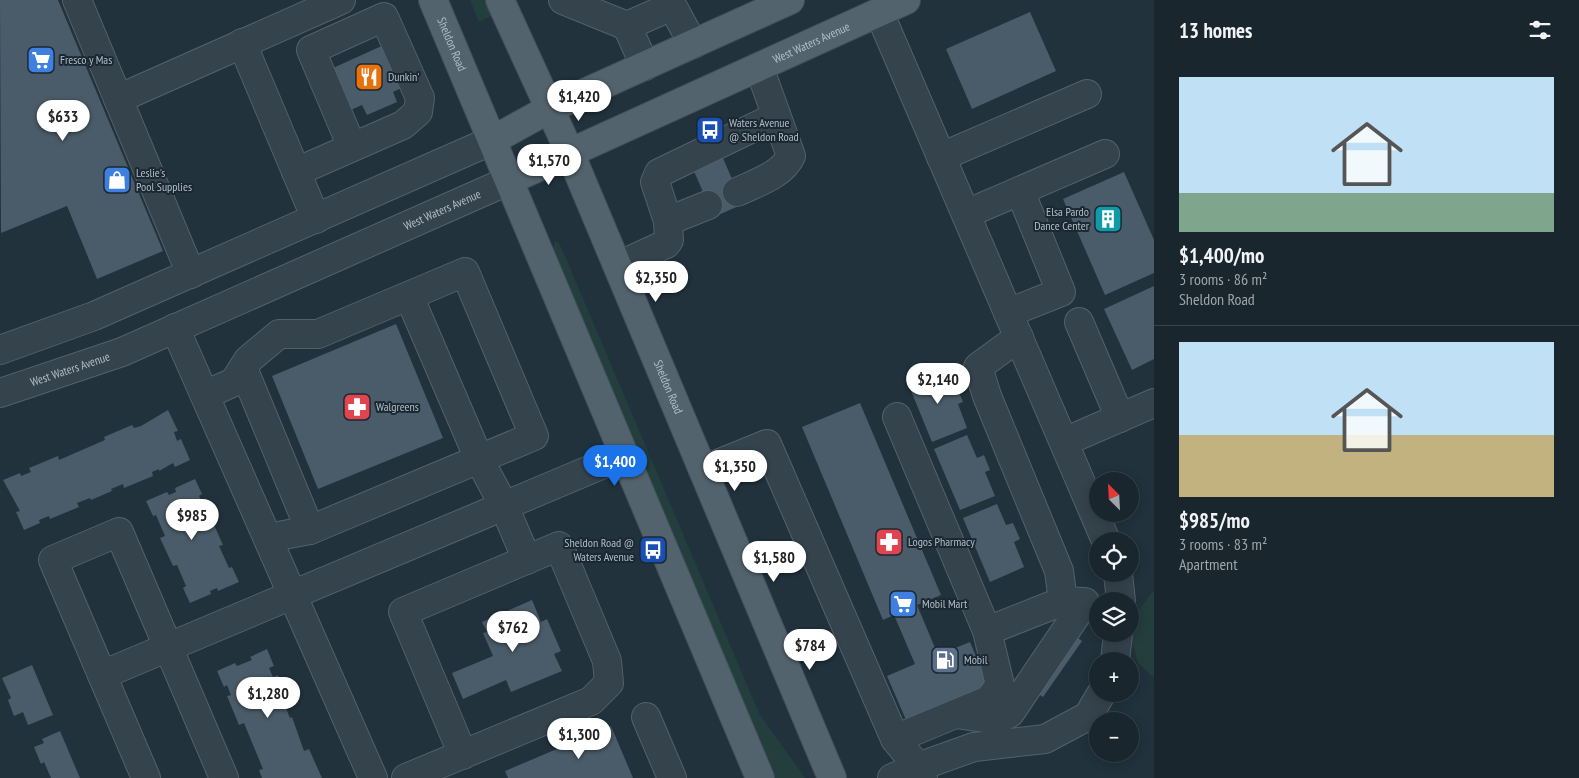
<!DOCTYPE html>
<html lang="en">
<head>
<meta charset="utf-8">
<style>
  body { margin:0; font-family:"PT Sans Narrow",sans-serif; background:#26323a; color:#f1f3f6; height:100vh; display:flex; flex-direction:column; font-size:19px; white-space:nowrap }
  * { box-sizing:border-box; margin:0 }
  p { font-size:16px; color:#9fa5aa }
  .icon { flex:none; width:28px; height:28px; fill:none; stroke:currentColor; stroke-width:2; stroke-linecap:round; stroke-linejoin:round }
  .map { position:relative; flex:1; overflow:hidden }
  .panel { display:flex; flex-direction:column; background:#19262e; width:425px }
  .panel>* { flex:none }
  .needle { width:32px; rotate:336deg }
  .controls { position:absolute; left:1089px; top:472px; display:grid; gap:10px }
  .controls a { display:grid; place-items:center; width:50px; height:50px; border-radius:50%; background:#19262e; box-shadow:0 2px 12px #0003,0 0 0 1px #37434a; font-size:25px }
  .price { position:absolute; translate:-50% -42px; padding:0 11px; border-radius:18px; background:#fff; color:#222; font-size:16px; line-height:32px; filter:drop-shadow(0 1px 2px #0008) }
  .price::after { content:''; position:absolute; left:50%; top:30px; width:15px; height:11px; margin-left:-8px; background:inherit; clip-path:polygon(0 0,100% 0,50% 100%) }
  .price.on { background:#1a73e8; color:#fff }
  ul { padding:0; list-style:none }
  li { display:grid; align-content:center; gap:10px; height:265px; padding:0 25px }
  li+li { border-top:1px solid #37434a }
  li span { display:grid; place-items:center; height:155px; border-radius:0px; color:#555 }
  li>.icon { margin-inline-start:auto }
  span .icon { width:90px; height:90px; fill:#fffc; stroke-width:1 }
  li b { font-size:21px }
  h2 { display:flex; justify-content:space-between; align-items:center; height:60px; padding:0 25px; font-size:21px }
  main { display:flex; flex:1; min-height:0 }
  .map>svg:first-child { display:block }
</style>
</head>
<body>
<main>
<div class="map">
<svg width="1154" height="778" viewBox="0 0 1154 778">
  <rect width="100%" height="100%" fill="#21323d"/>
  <path fill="#233e3d" d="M470,0h16l6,16 -13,6z
    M555,241l3,1 4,7 197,464 46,65h-36l-205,-493 -11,-37z
    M1154,590v88l-16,-15 -8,-29v-12z"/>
  <path fill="#4a5c69" d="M0,0h58l105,251 -66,28 -30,-73 -66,27z
    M1030,12l26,59 -84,38 -26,-60z
    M386,44l18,43 -11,5 4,10 -30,13 -5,-10 -11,5 -18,-42z
    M722,156l21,48 -29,13 -21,-48z
    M1124,172l30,68v33l-49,22 -42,-96z
    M1154,286v73l-22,11 -28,-61z
    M396,324l47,114 -125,51 -46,-113z
    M940,367l9,23 8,-3 6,15 -5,2 9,24 -35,14 -25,-61z
    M860,403l81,192 -24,10 21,50 32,-13 18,43 -82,35 -19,-44 28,-12 -21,-49 -11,5 -81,-193z
    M168,410l10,21 -4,1 3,9 4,-2 9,21 -15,7 -2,-4 -14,8v-2l-7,3 1,4 -29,12 -1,-4 -12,5 1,2 -21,9 -1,-2 -13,5 2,4 -29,12 -1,-3 -10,4 1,3 -16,7 -8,-18 4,-1 -17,-31 17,-7 1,3 10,-4 -2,-4 29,-12 1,4 46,-20 -1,-3 28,-12 2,3 7,-2z
    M967,435l10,23 7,-3 6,15 -5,2 10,24 -35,14 -26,-61z
    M195,479l7,15 -3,2 8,14h-2l3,8 2,-2 13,29 -4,1 10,22 3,-1 7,15 -21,9 -1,-3 -7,3 1,3 -21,9 -7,-15 3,-2 -9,-21 -4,1 -13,-28 5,-2 -9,-21 -3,1 -7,-15 21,-9 2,3 7,-3 -1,-4z
    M997,504l9,21 7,-2 7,16 -6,3 10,25 -34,15 -27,-64z
    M532,600l9,22 6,-3 14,32 -7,3 8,17 -51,21 -5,-12 -43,19 -11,-26 41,-17 -10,-23 4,-1 -5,-10z
    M1057,623l25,18 -39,56 -25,-17z
    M267,649l7,17 -5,2 4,9 5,-2 12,29 -5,2 5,12 2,-1 12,34 5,-2 13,29h-60l-3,-8 4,-1 -5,-12 -14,-34 -5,2 -12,-29 4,-1 -4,-10 -3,2 -7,-16 18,-8 2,3 15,-6 -2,-3z
    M32,665l21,50 -25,10 -5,-13 -9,4 -6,-16 3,-2 -9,-20z
    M611,726l22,52h-125l-3,-7z
    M60,731l20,47h-29l-7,-16 -3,2 -7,-17 10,-4 -2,-4z"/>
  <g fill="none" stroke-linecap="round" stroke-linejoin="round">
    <defs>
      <g id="minor">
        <path d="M77,0l114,274"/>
        <path d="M563,0l64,26 45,-20"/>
        <path d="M669,0l24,44"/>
        <path d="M879,12l227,529"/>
        <path d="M627,26l18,40"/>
        <path d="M242,43l74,176"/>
        <path d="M118,99l223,-99"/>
        <path d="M941,157l146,-63"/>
        <path d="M296,172l107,-47 15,-13 2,-14 -36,-81 -73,33 41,97"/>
        <path d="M737,192c19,-9 45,-17 54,-36l-32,-89"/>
        <path d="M966,214l139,-60"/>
        <path d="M668,221l40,-16"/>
        <path d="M618,266l48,-22 3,-4 -1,-19 -13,-39 4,-9 116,-56"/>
        <path d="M409,296l70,163 25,47 23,54"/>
        <path d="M1008,313l53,-21 -41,-101"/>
        <path d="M1079,322l41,96"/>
        <path d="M175,328l198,450"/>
        <path d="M1019,337l-41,30 9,29 72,175 4,30"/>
        <path d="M0,350l94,-34 399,-176"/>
        <path d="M243,368l67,162"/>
        <path id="s1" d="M0,393l122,-41 388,-172"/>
        <path d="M205,395l29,-13 14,-22 31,-26h39l147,-62 69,164 -224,94 -42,8"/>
        <path d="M1064,442l90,-39"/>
        <path d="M703,470l64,-26 128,295 23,28 56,-20 71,-8 43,-23 13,-22"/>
        <path d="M1118,574l3,27"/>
        <path d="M987,631l76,-30 19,1"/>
        <path d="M1115,661l3,-27"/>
        <path d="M102,675l523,-220"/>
        <path d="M956,714l42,6 12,-7 75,-111"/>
        <path d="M646,717l26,61"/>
        <path d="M895,739l94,-39 11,-15 -13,-54 -90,-214"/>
        <path d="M146,778l-93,-218 66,-28 105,246"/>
        <path d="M406,778l185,-77 18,-18 -2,-22 -48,-115 -156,66 60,143"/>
        <path d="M892,778l26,-11 5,11"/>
      </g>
      <g id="major">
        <path id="s2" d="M433,0l327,778"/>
        <path id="s3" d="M500,0l70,153 262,625"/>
        <path d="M493,140l56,-31 241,-109"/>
        <path id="s4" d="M510,180l396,-180"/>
      </g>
    </defs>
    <use href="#minor" stroke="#53616b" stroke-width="30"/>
    <use href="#major" stroke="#414f59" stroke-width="30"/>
    <use href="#minor" stroke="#35434d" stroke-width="28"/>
    <use href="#major" stroke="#53636d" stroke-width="28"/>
  </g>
  <defs>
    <symbol id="supermarket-square" viewBox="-11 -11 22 22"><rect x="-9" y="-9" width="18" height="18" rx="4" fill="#3f7fe0" stroke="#1b2832"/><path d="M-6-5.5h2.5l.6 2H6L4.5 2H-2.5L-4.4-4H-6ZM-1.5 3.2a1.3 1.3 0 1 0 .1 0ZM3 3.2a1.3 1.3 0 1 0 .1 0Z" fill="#fff"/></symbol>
    <symbol id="restaurant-square" viewBox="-11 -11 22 22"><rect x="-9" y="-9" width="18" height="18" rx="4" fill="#e8710a" stroke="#1b2832"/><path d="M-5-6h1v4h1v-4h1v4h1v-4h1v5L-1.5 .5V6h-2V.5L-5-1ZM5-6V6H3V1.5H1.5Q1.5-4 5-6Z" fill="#fff"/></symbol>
    <symbol id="bus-square" viewBox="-11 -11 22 22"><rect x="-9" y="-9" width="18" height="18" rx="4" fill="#1a4fb4" stroke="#1b2832"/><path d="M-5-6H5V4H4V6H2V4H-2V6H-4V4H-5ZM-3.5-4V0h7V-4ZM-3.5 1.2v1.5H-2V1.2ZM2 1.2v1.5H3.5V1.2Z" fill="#fff"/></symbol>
    <symbol id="shop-square" viewBox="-11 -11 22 22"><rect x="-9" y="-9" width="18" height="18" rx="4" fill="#3f7fe0" stroke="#1b2832"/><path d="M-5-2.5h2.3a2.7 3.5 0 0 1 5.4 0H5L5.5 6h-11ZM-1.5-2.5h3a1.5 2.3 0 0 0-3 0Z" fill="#fff"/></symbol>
    <symbol id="building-square" viewBox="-11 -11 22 22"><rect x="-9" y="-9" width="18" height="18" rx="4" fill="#0f9aa8" stroke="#1b2832"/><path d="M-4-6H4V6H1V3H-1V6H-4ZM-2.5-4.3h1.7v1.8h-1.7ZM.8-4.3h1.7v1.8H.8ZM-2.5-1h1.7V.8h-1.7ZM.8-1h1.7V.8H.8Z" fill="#fff"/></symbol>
    <symbol id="pharmacy-square" viewBox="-11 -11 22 22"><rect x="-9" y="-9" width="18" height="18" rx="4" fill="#e0444e" stroke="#1b2832"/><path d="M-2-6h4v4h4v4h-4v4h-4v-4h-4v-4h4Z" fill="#fff"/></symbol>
    <symbol id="fuel-square" viewBox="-11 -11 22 22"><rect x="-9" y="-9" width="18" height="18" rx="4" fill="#5c6f8a" stroke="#1b2832"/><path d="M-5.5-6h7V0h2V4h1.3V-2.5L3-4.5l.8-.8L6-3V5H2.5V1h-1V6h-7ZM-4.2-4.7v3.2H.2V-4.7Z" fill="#fff"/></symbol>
  </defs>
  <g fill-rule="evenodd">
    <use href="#supermarket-square" x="25" y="44" width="32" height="32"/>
    <use href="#restaurant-square" x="353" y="61" width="32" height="32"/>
    <use href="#bus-square" x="694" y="114" width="32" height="32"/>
    <use href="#shop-square" x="101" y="164" width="32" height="32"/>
    <use href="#building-square" x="1092" y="203" width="32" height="32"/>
    <use href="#pharmacy-square" x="341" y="391" width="32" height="32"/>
    <use href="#pharmacy-square" x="873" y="526" width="32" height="32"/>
    <use href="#bus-square" x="637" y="534" width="32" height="32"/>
    <use href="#supermarket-square" x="887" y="588" width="32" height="32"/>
    <use href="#fuel-square" x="929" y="644" width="32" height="32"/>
  </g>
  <g text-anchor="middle" stroke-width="4" stroke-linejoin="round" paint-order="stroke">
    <g font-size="12" fill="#b1bec9" stroke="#1b2832">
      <text dy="4" stroke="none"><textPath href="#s2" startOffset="48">Sheldon Road</textPath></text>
      <text dy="4" stroke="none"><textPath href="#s4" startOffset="331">West Waters Avenue</textPath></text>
      <text dy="4" stroke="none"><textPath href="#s1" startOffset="479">West Waters Avenue</textPath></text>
      <text dy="4" stroke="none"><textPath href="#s1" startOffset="74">West Waters Avenue</textPath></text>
      <text dy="4" stroke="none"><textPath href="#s3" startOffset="422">Sheldon Road</textPath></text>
    </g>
    <g font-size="12" fill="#b1bec9" stroke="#1b2832" text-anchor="start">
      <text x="60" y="64">Fresco y Mas</text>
      <text x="388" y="81">Dunkin'</text>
      <text x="729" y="127">Waters Avenue<tspan x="729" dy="14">@ Sheldon Road</tspan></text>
      <text x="136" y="177">Leslie's<tspan x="136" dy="14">Pool Supplies</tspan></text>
      <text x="1089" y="216" text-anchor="end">Elsa Pardo<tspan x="1089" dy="14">Dance Center</tspan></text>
      <text x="376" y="411">Walgreens</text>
      <text x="908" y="546">Logos Pharmacy</text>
      <text x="634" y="547" text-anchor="end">Sheldon Road @<tspan x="634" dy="14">Waters Avenue</tspan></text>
      <text x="922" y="608">Mobil Mart</text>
      <text x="964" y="664">Mobil</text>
    </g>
  </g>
</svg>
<div class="controls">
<a><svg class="needle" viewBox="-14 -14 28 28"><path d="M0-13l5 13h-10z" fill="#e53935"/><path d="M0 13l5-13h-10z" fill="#9fa5aa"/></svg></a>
<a><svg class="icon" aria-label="locate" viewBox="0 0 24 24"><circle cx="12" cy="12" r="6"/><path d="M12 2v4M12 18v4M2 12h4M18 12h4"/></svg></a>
<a><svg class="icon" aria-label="layers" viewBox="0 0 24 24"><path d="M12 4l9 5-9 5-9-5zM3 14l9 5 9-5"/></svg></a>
<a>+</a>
<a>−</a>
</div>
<b class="price" style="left:579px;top:122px">$1,420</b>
<b class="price" style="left:63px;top:142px">$633</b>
<b class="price" style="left:549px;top:186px">$1,570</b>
<b class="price" style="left:656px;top:303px">$2,350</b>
<b class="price" style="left:938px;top:405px">$2,140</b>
<b class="price on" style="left:615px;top:487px">$1,400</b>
<b class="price" style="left:735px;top:492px">$1,350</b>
<b class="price" style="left:192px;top:541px">$985</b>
<b class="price" style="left:774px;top:583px">$1,580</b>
<b class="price" style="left:513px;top:653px">$762</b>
<b class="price" style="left:810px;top:671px">$784</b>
<b class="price" style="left:268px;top:719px">$1,280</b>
<b class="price" style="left:579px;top:760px">$1,300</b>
</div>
<section class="panel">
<h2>13 homes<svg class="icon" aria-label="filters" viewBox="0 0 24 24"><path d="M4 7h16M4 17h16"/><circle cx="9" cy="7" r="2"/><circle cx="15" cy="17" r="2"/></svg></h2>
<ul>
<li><span style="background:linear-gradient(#bfe0f5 75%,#7fa58c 0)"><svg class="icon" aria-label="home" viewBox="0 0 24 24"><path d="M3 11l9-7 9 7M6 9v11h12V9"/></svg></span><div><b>$1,400/mo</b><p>3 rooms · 86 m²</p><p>Sheldon Road</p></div></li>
<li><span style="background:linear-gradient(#bfe0f5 60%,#c2b280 0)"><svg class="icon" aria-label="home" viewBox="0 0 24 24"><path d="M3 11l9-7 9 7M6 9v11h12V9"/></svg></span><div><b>$985/mo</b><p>3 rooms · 83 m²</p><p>Apartment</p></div></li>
</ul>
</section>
</main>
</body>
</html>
